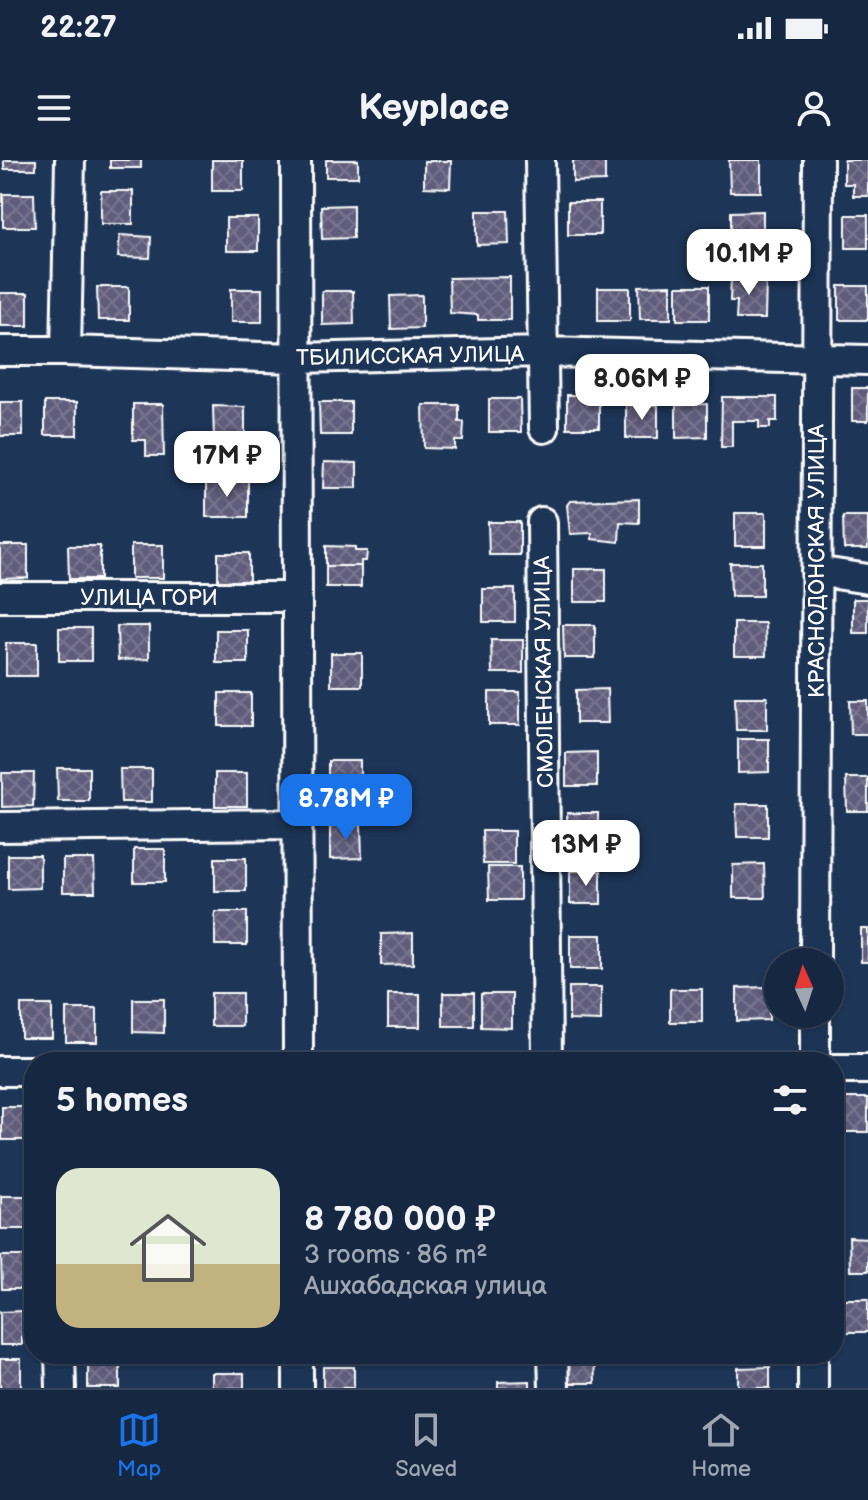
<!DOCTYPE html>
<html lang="en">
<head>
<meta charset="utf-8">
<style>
  body { margin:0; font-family:"Balsamiq Sans",sans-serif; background:#23344c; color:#f1f3f6; height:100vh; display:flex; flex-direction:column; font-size:30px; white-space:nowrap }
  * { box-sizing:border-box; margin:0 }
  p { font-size:26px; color:#9ea6b1 }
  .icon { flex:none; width:44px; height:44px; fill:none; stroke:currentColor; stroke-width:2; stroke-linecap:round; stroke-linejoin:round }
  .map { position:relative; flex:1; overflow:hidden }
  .details { position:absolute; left:24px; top:892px; width:820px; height:312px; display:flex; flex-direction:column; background:#162841; border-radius:32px; box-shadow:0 2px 6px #0004,0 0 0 2px #35445a }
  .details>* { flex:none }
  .needle { width:52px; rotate:357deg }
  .fabs { position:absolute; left:764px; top:788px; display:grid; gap:16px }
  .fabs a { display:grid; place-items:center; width:80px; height:80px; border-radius:50%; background:#162841; box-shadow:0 2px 6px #0004,0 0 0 2px #35445a; font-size:40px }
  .price { position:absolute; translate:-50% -68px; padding:0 18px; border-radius:16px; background:#fff; color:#222; font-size:26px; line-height:52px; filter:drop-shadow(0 2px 4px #0008) }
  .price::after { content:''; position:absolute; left:50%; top:48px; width:24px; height:18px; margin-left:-12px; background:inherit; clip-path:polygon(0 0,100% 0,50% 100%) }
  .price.active { background:#1a73e8; color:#fff }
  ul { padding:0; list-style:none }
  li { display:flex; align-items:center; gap:24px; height:200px; padding:0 32px }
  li+li { border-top:2px solid #35445a }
  li span { display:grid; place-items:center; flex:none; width:224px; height:160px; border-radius:24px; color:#555 }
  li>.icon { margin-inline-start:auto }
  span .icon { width:96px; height:96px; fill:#fffc; stroke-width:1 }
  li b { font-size:34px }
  h2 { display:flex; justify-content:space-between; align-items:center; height:96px; padding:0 32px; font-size:34px }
  .status { display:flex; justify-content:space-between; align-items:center; height:56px; padding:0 40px; background:#162841; direction:ltr }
  .status svg { height:22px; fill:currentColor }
  header { display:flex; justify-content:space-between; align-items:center; height:104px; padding:0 32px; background:#162841; font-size:36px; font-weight:700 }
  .tab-bar { display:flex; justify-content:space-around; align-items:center; height:112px; border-top:2px solid #35445a; background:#162841; font-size:22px; color:#9ea6b1 }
  .tab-bar a { display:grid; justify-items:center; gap:4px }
  .tab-bar .active { color:#1a73e8 }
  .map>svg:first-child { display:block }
</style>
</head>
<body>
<div class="status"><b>22:27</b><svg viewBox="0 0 49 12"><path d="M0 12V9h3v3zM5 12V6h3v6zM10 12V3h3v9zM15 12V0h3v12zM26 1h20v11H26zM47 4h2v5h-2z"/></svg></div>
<header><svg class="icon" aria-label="menu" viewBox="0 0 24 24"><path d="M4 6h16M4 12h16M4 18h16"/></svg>Keyplace<svg class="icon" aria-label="person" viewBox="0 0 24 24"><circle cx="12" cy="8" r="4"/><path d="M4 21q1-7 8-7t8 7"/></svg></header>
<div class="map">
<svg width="868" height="1228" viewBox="0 0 868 1228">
  <defs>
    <pattern id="building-cross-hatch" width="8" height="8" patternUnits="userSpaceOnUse" patternTransform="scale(2)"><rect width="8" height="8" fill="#615d7b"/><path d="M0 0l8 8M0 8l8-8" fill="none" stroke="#79758f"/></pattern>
  </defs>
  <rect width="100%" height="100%" fill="#1d3557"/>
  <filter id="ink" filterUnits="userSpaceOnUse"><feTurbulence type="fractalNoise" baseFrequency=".0125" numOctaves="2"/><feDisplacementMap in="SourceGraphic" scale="16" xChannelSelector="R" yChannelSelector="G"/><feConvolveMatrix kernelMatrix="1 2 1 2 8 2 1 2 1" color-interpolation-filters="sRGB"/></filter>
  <g filter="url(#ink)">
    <path fill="url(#building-cross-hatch)" stroke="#fff" stroke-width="2" d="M4,0h32v9h-32z
      M110,0h31v8h-31z
      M212,0h31v31h-31z
      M326,0h32v17h-32z
      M573,0h32v21l-32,1z
      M729,0h32v32h-31z
      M844,0h24v36h-15v-12h-9z
      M424,1h27l-1,27 -26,-1z
      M101,31h32v33h-32z
      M3,34h31l1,33h-32z
      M568,42h32v33h-32z
      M353,45v33l-31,1 -1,-33z
      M477,51h31l1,33 -32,1z
      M763,51v34h-32v-33z
      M846,55h22v33h-22z
      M226,58h32v33h-32z
      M120,75l31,2 -1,21 -32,-1z
      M510,117v43h-32v-5l-28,-2 -1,-35z
      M731,117l35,1 -1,41h-29l1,-18h-7z
      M671,125v34h-31l-1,-33z
      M677,126h32v34h-32z
      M839,126h29v34h-29z
      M97,127h32v33h-31z
      M598,128h32v33h-32z
      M231,129h31v33h-31z
      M322,131h31l1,33 -32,1z
      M0,133h28v33h-28z
      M422,135v33l-31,1 -1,-33z
      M852,228h16v33h-16z
      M567,235h32v33h-32z
      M722,237h55v24h-7v7h-11v-7h-27v26h-11z
      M489,239h31l1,33h-32z
      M0,242h23v34h-23z
      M45,242h32v33h-32z
      M319,242h32v33h-31z
      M133,244h30l1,52h-18v-16h-13z
      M707,244v33l-31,1v-33z
      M423,245h36v17h5l-1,19h-8v8l-31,-1z
      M626,245h32v33h-32z
      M213,246l32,1v33h-31z
      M324,302l33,1v25h-34z
      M232,316l4,5 12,-1v37h-42v-36h21z
      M639,339v24l-19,-1 -1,20 -27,-3v-6l-22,1 -3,-29 3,-4z
      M735,353h31v33h-31z
      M843,356h25v33h-24z
      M488,362h32v33h-31z
      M0,385h28v33l-28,1z
      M131,385h32v33h-32z
      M68,386h32v33h-31z
      M326,386l29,1v4h12l-1,10h-5v5h-35z
      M218,393h31v33h-31z
      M730,403h32v33h-31z
      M326,406h35v21h-35z
      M574,409h32v33h-32z
      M483,429h32v33h-32z
      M853,439h15v34h-15z
      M734,463h31l1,33h-32z
      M563,465h32v33h-31z
      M117,466h32v33l-31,1z
      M59,468h32v33h-32z
      M216,470h32v33h-32z
      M491,480h32v33h-31z
      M6,483h31v33h-31z
      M331,493h31v33h-31z
      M607,529l1,34h-32v-33z
      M489,532h31v33h-31z
      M219,533h32v33h-32z
      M735,537h32v33h-31z
      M850,541h18v33h-17z
      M738,579h31v33l-31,1z
      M597,592v34h-31v-33z
      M328,601h32v33h-32z
      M57,608h32v33h-31z
      M120,609h32v33h-31z
      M2,613h32l-1,33 -31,1z
      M215,613h32v33h-32z
      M846,618h22v33h-21z
      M736,644h32v33h-31z
      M567,653h31v33h-31z
      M361,665l1,33 -32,1v-33z
      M482,671h32v33h-31z
      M134,689h31v33h-31z
      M8,695h32v33l-32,1z
      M215,698h31v33h-31z
      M63,699h31l1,33h-32z
      M764,704l1,34h-32v-33z
      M488,707h32v33h-31z
      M570,711h31v33h-31z
      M215,752h32v33h-32z
      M861,769h7v33h-7z
      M413,773v31l-32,1v-31z
      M570,775h32v34h-32z
      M569,827h32v34l-32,-1z
      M769,827v33l-32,1v-33z
      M670,829h32v33h-32z
      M211,833h31v33h-31z
      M443,833h31v33h-31z
      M388,834h32v33h-32z
      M481,834h31v34l-31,-1z
      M133,839h31v34l-31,-1z
      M21,845h31v33h-31z
      M66,849h31v33h-31z
      M842,938h26v34h-26z
      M2,947h31v33h-31z
      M1,1036h31l1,33h-32z
      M849,1077l19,1v33h-18z
      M1,1096h32v33h-31z
      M844,1139h24v33h-23z
      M22,1151v34h-22v-33z
      M563,1194h31l1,29h-32z
      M0,1199h21v29h-21z
      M88,1205h32v23h-32z
      M323,1207h31v21h-31z
      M770,1207v21h-32v-20z
      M212,1213h32v15h-32z
      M530,1221v7h-32v-6z"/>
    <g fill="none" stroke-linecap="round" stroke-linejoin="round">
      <defs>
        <path id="minor" d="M296,0l2,902
          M540,0l4,268
          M0,191h66l231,7 248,-6 323,8
          M66,191l4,-191
          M542,362l5,540
          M816,411l52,8
          M0,437h297
          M0,667l298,-3
          M815,802l3,-802
          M815,902v-48
          M834,909h34
          M0,911h34
          M60,1194l1,34
          M298,1194v34
          M553,1194l1,34
          M813,1228v-34"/>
      </defs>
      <use href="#minor" stroke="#fff" stroke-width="34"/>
      <use href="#minor" stroke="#1d3557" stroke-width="28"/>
    </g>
  </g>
  <g text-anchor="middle" stroke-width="6" stroke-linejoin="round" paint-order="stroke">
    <g font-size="22" fill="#fff" stroke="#1d3557">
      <text transform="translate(410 195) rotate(-1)" y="8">ТБИЛИССКАЯ УЛИЦА</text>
      <text transform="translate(816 401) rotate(-90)" y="8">КРАСНОДОНСКАЯ УЛИЦА</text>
      <text x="149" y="445">УЛИЦА ГОРИ</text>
      <text transform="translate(543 512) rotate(-91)" y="8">СМОЛЕНСКАЯ УЛИЦА</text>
    </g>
  </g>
</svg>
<div class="fabs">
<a><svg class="needle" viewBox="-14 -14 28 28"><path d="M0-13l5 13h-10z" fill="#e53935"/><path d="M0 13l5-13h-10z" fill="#9ea6b1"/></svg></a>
</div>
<b class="price" style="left:749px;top:137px">10.1M ₽</b>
<b class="price" style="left:642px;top:262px">8.06M ₽</b>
<b class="price" style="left:227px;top:339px">17M ₽</b>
<b class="price active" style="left:346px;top:682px">8.78M ₽</b>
<b class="price" style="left:586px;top:728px">13M ₽</b>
<section class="details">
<h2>5 homes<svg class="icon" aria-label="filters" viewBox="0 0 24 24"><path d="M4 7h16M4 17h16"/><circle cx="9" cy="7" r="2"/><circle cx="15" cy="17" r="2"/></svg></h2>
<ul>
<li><span style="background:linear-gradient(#dfe7d0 60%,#c2b280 0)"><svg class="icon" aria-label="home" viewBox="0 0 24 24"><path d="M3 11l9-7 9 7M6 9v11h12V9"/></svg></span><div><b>8 780 000 ₽</b><p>3 rooms · 86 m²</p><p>Ашхабадская улица</p></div></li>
</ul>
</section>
</div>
<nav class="tab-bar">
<a class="active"><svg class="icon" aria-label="map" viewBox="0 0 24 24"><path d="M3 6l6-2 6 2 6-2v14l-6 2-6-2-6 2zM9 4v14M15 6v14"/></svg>Map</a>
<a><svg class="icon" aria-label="saved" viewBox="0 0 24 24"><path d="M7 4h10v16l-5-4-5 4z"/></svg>Saved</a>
<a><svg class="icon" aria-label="home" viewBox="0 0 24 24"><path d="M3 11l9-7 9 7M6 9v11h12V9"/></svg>Home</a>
</nav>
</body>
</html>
